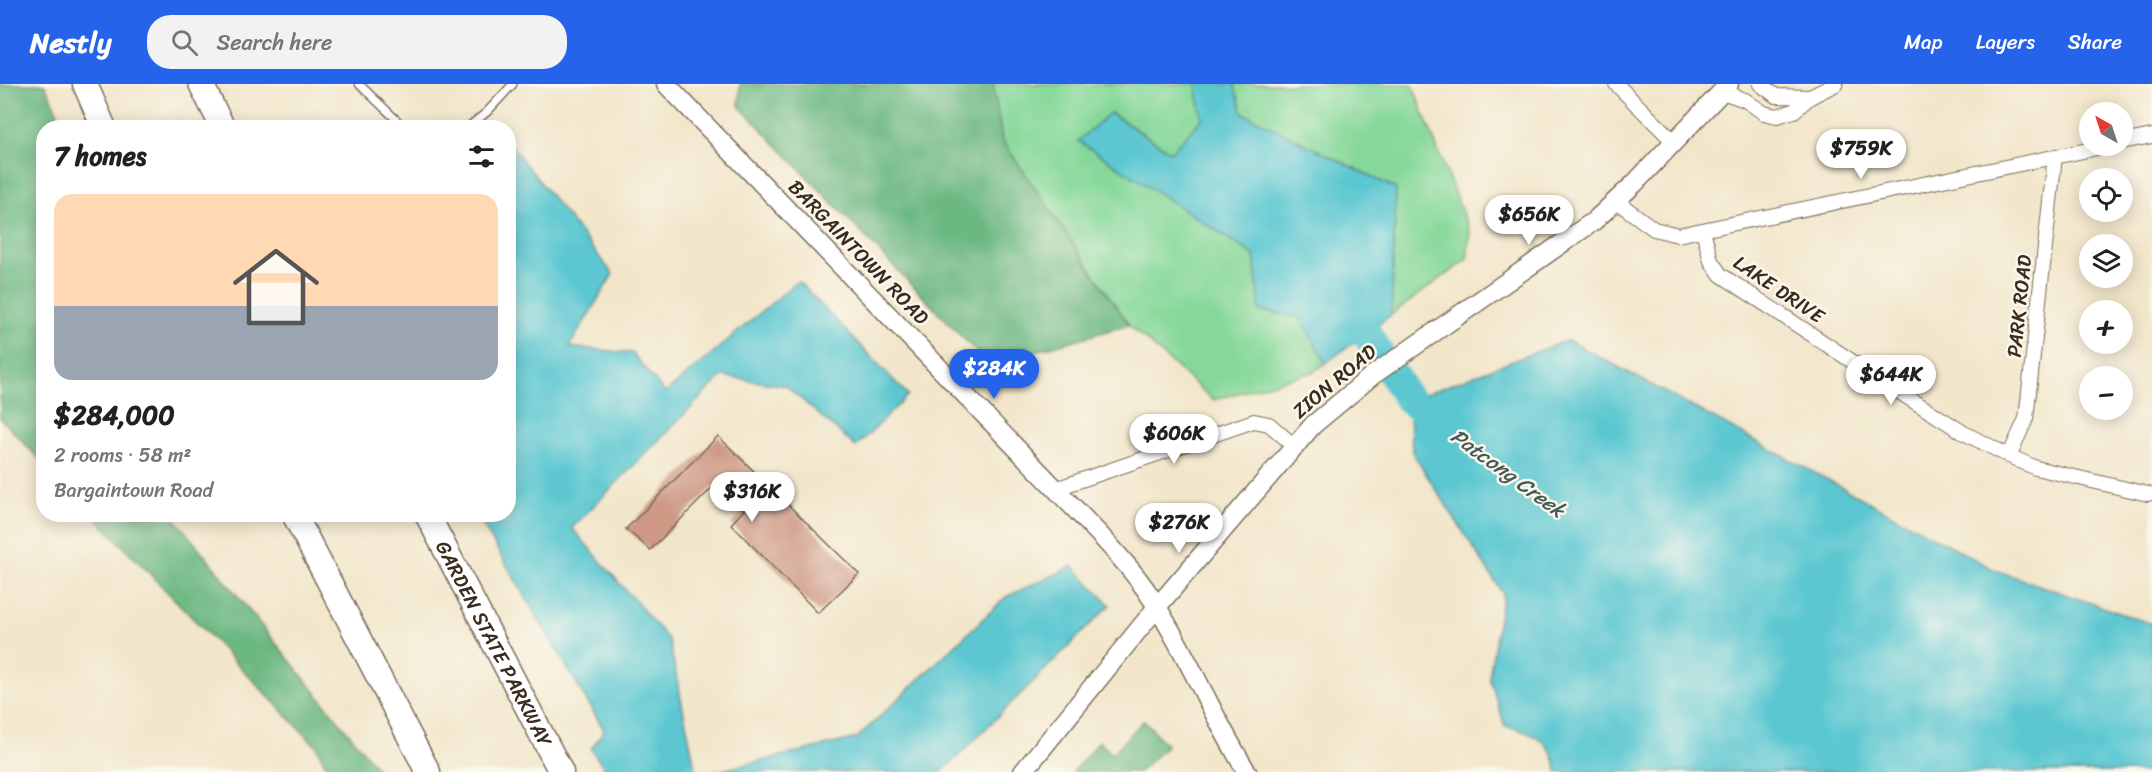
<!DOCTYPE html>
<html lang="en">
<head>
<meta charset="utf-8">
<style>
  body { margin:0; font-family:Sriracha,sans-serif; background:#f2f2f2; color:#202124; height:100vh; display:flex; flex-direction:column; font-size:22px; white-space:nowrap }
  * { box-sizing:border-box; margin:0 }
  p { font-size:20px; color:#757577 }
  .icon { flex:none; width:33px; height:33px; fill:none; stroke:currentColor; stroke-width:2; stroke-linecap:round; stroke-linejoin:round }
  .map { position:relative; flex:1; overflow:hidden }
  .sheet { position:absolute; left:36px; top:36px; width:480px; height:402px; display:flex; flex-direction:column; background:#fff; border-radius:24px; box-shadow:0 3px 15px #0003 }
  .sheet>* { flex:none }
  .needle { width:39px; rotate:321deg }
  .fabs { position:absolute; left:2079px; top:18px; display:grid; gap:12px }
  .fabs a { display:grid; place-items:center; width:54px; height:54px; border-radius:50%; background:#fff; box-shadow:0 3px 15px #0003; font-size:30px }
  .price { position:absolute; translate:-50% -51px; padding:0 14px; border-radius:21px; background:#fff; color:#222; font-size:20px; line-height:39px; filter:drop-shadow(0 2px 3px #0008) }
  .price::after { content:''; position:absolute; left:50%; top:36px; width:18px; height:14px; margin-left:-9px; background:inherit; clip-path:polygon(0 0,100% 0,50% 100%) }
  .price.current { background:#2563eb; color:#fff }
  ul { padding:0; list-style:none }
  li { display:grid; align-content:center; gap:12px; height:318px; padding:0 18px }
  li span { display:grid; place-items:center; height:186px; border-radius:18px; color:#555 }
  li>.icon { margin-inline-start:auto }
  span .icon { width:108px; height:108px; fill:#fffc; stroke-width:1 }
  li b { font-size:26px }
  h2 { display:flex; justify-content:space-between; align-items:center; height:72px; padding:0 18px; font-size:26px }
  header { display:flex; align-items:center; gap:36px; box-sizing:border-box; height:84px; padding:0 30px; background:#2563eb; color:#fff }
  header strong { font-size:28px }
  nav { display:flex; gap:33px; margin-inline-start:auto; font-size:21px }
  .search { width:420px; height:54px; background:#f2f2f2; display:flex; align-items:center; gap:15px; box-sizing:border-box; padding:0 21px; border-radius:24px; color:#757577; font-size:22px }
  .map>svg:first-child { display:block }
</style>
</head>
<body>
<header>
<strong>Nestly</strong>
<div class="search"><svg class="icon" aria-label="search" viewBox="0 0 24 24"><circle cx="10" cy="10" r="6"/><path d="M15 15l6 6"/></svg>Search here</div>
<nav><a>Map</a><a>Layers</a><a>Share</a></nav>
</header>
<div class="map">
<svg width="2152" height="688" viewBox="0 0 2152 688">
  <rect width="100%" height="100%" fill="#fbf7ec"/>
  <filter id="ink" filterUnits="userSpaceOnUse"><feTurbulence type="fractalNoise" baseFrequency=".0167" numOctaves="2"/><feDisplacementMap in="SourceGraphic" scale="12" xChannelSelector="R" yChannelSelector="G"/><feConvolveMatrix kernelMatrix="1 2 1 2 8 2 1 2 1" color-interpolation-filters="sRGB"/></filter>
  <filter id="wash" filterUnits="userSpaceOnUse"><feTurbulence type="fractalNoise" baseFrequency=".008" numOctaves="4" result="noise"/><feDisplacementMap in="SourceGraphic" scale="24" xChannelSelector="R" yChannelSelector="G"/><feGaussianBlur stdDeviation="1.35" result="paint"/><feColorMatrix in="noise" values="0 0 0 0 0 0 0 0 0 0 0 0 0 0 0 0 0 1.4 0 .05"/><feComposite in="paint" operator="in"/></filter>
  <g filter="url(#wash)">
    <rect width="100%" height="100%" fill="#f2e6ca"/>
    <path fill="#85d89a" stroke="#60815c" stroke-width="1.5" d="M993,0h203l6,35 -31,33 -60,-39 -32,28 175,114 6,56 40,5 26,47 -13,9 -100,28 -84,-75 -127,-185z
      M1234,0h178l58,148 -3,27 -76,56 5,-126 -153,-76z"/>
    <path fill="#6cb882" stroke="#547150" stroke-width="1.5" d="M0,0h45l19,43 -20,1 -1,335 -43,-45z
      M740,0h253l9,56 127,185 -115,32 -30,3 -245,-254z
      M93,431h79l208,257h-51l-13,-26z
      M1144,636l23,26 -28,26h-66l26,-31 13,13z"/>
    <path fill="#5bc7d1" stroke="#4b7878" stroke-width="1.5" d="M1196,0h38l9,29 153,76 -5,126 -65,48 -26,-46 -40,-6 -6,-56 -176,-114 32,-28 61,39 31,-33z
      M509,59l104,131 -44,73 63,6 33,40 133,-112 110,114 -52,52 -70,-61 -64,-10 -150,152 97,112 27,132h-89l-16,-23 13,-19 -127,-215 31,-1z
      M1568,256l427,230 157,54v148h-595c-5,-33 -23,-39 -52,-46l-16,-49 14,-83 -91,-142 -3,-52z
      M1073,482l37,39 -168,167h-229l144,-34 149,-141z"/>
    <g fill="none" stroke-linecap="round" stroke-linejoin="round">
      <path stroke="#5bc7d1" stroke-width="30" d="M1360,210v29l49,77 34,25"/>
    </g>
    <g id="blocks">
      <path fill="#ce9a86" d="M718,352l141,138 -41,39 -87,-89 13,-14 -30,-24 -64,64 -24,-21z"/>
    </g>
  </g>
  <g filter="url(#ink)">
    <use href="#blocks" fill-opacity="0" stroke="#7b6c5a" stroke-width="1.5"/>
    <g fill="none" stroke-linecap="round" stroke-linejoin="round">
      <defs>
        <path id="lane" d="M359,0l46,44
          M467,44l20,-16 26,-28"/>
        <path id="street" d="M1616,0l58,58
          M1760,0l16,12 34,1
          M1722,8l23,8 19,13 13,3 17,-5 16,-14 26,-13
          M2122,58l30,-6
          M1616,117l38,28 24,6 429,-89
          M1703,146l8,31 10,14 167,110 76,48 45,23 27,12 112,26
          M2009,372l17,-37 29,-263
          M1055,405l199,-68 15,3 24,21"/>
        <path id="secondary" d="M666,0l434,451c21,23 41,45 57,72 33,53 57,112 90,165
          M1023,688l134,-165 156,-182 60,-50 221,-154 40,-37 95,-100"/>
        <g id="highway">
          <path d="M85,0l19,44"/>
          <path d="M201,0l22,44"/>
          <path d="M294,430l134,258"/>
          <path id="s1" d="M427,430l134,258"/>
        </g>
      </defs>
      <use href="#lane" stroke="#7b6c5a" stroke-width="10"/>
      <use href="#street" stroke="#7b6c5a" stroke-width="16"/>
      <use href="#secondary" stroke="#7b6c5a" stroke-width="21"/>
      <use href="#highway" stroke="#7b6c5a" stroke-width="27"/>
      <use href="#lane" stroke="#fff" stroke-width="7"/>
      <use href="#street" stroke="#fff" stroke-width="14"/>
      <use href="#secondary" stroke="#fff" stroke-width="18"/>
      <use href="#highway" stroke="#fff" stroke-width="24"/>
    </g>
  </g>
  <g text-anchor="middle" stroke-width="5" stroke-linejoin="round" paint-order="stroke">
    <g font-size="20" fill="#3b2a1e" stroke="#fbf7ec">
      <text transform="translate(859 168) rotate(46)" y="7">BARGAINTOWN ROAD</text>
      <text transform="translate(1779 205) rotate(34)" y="7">LAKE DRIVE</text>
      <text transform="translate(2019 222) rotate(-84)" y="7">PARK ROAD</text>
      <text transform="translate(1334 297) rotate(-40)" y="7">ZION ROAD</text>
      <text dy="7" stroke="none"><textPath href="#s1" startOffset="146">GARDEN STATE PARKWAY</textPath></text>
    </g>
    <g font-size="21" font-style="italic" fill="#455954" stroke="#fbf7ec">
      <text transform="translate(1508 389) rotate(36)" y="7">Patcong Creek</text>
    </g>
  </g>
</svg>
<div class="fabs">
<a><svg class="needle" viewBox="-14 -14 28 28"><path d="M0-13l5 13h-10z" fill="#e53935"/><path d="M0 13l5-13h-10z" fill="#757577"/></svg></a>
<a><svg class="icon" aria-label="locate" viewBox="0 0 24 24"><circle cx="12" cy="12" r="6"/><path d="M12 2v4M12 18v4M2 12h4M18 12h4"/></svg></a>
<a><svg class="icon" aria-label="layers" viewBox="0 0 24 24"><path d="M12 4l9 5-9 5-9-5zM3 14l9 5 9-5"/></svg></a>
<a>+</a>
<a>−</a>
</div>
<b class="price" style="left:1861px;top:96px">$759K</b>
<b class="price" style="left:1529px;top:162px">$656K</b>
<b class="price current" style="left:994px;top:316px">$284K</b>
<b class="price" style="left:1891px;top:322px">$644K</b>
<b class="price" style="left:1174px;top:381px">$606K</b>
<b class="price" style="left:752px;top:439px">$316K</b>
<b class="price" style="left:1179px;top:470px">$276K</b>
<section class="sheet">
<h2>7 homes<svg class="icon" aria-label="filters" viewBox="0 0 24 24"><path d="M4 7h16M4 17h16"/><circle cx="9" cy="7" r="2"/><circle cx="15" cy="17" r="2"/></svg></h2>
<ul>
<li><span style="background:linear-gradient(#ffd9b3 60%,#9aa5b1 0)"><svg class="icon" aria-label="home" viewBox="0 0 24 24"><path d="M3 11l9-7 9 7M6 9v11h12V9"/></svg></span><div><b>$284,000</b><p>2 rooms · 58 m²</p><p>Bargaintown Road</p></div></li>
</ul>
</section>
</div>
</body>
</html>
